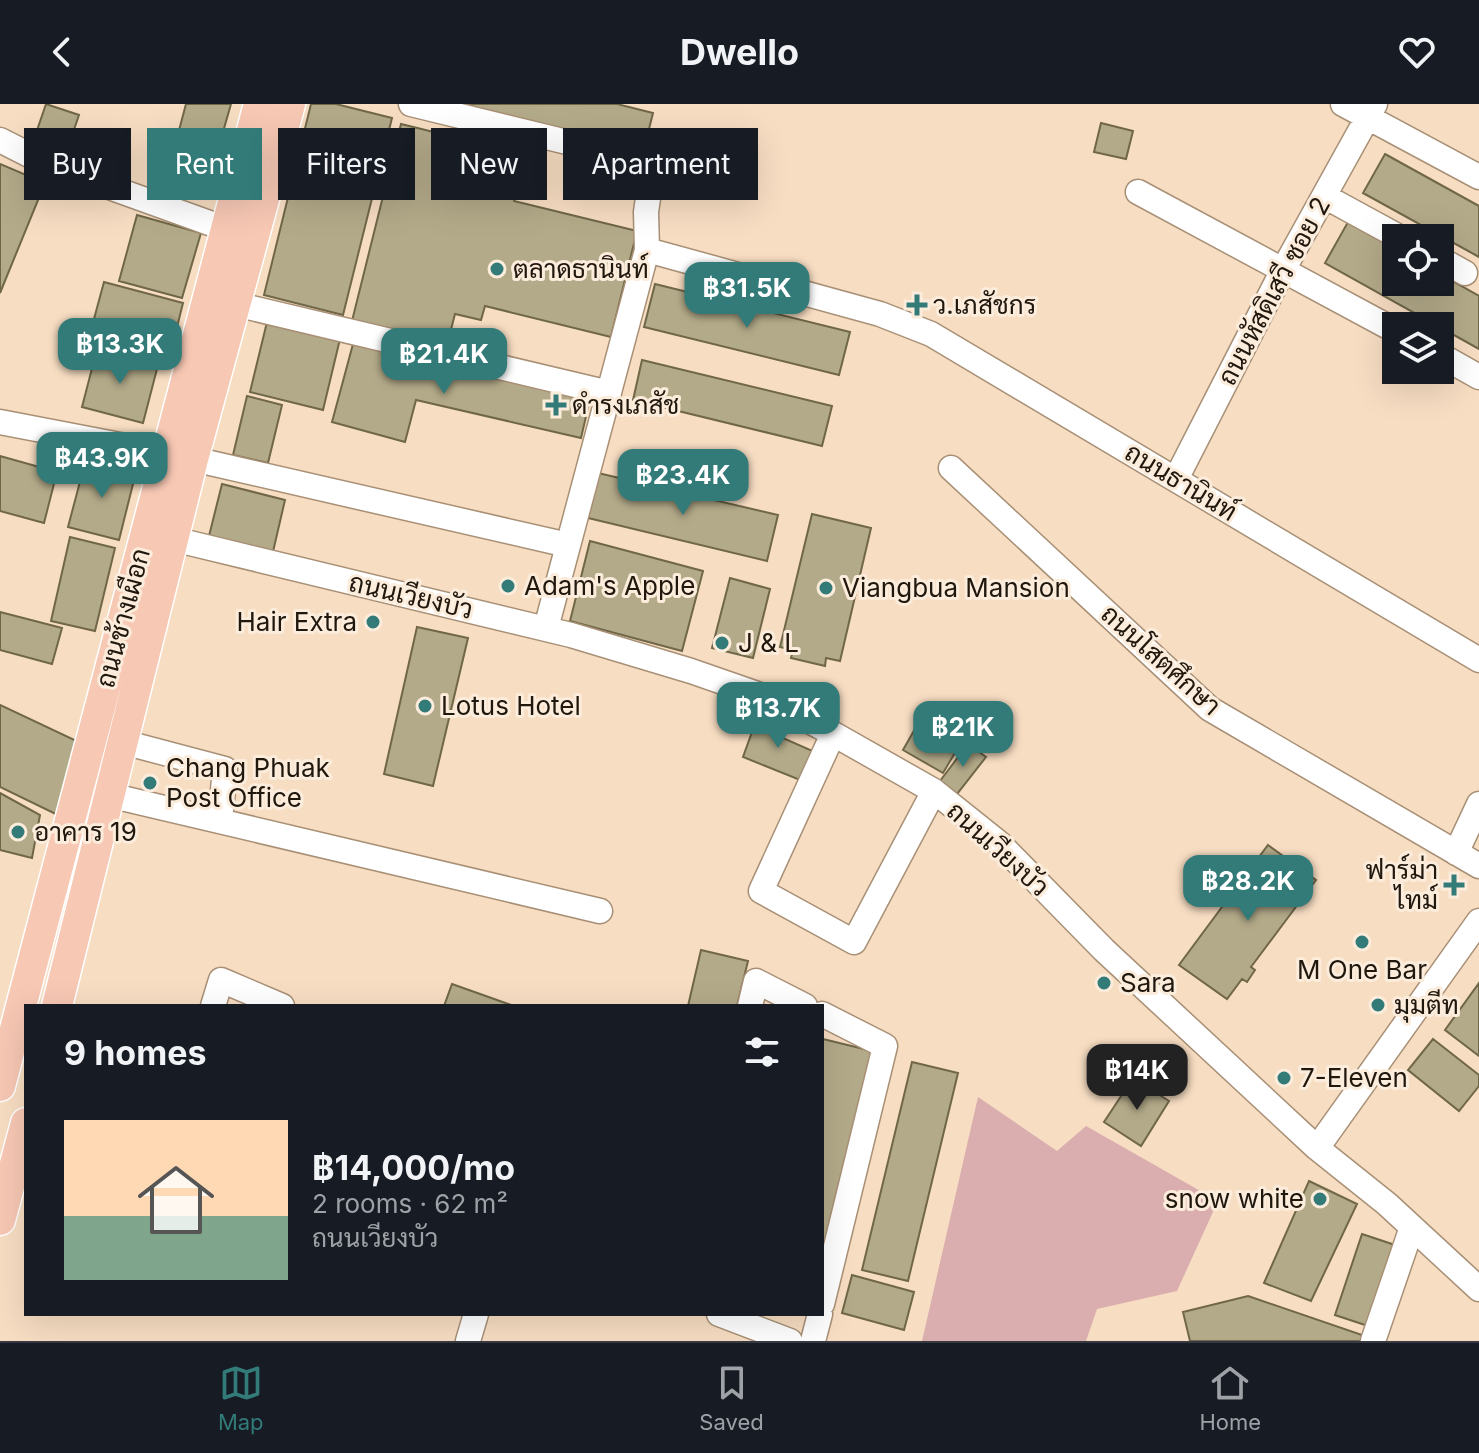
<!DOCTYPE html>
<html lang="en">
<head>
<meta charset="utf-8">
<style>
  body { margin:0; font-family:Inter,Sarabun,sans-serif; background:#20242c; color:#f1f3f6; height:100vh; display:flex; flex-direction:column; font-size:30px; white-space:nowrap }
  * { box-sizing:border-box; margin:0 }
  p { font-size:26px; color:#9ea1a6 }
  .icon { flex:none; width:44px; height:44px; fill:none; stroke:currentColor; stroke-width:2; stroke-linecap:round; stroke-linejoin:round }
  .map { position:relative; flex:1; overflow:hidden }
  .drawer { position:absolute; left:24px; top:900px; width:800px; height:312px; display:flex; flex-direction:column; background:#171b24; border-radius:0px; box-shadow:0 8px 32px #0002 }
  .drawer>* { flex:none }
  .guide { position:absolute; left:24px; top:24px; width:800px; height:72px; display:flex; gap:16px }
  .tools { position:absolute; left:1382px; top:120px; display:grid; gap:16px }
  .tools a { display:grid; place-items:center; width:72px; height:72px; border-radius:0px; background:#171b24; box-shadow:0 8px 32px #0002; font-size:40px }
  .price { position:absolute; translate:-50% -68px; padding:0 18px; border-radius:16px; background:#327b79; color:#fff; font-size:26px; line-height:52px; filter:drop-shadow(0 2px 4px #0008) }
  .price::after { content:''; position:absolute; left:50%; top:48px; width:24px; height:18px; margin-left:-12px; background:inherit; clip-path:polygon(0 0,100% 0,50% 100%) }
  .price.selected { background:#222; color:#fff }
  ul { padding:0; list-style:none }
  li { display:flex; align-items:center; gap:24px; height:200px; padding:0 40px }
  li+li { border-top:2px solid #363941 }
  li span { display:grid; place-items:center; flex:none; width:224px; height:160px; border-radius:0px; color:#555 }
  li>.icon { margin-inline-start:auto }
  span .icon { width:96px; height:96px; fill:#fffc; stroke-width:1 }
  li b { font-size:34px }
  h2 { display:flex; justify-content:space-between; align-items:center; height:96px; padding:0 40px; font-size:34px }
  .tag { padding:0 28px; border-radius:0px; background:#171b24; box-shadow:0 8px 32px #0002; font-size:28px; line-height:72px }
  .tag.selected { background:#327b79; color:#fff }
  header { display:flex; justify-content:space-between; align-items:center; height:104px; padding:0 40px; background:#171b24; font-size:36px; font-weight:700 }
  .dock { display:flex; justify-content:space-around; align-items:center; height:112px; border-top:2px solid #363941; background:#171b24; font-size:22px; color:#9ea1a6 }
  .dock a { display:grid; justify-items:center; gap:4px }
  .dock .selected { color:#327b79 }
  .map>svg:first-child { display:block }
</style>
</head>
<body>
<header><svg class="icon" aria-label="back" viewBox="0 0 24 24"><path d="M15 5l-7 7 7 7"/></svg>Dwello<svg class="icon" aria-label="heart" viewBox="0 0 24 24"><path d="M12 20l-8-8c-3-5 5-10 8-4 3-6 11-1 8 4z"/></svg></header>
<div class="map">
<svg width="1479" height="1237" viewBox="0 0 1479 1237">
  <rect width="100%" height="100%" fill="#f7ddc2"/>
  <path fill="#daaeae" d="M978,993l79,54 29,-25 132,75 -41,90 -80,18 -11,32h-164z"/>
  <path fill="#b3aa89" stroke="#706749" stroke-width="2" d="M46,0l33,11 -13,38 -33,-11z
    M186,0h45l-12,42 -41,-12z
    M311,0h25l56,14 -49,197 -79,-20z
    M455,0h162l36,9 -10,40z
    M1101,19l32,8 -7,28 -32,-7z
    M401,20l98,24 -7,32 26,6 -4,15 123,30 -26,106 -126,-31 -4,14 -26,-6 -8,31 -95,-24z
    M1385,50l94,52v51l-116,-64z
    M0,60l45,19 -45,110z
    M137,111l64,18 -19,65 -63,-17z
    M1348,118l48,27v33h44v-8l39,22v53l-154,-86z
    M104,178l79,21 -12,48 -80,-21z
    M655,180l195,48 -11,43 -195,-48z
    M267,218l73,17 -17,71 -73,-18z
    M353,240l237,55 -9,39 -165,-38 -11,42 -73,-20z
    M97,245l61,16 -15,58 -61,-16z
    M642,256l190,46 -10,40 -189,-46z
    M247,292l35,9 -14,58 -35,-8z
    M0,352l57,16 -13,51 -44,-12z
    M86,355l50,13 -17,68 -51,-13z
    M598,369l180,42 -11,46 -179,-43z
    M222,380l63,16 -13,56 -64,-16z
    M812,410l59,14 -31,133 -14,-3 -1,8 -34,-8 2,-8 -13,-3z
    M70,433l45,11 -20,83 -44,-10z
    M590,437l113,30 -21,80 -112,-30z
    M730,474l40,11 -17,69 -41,-10z
    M0,508l62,16 -10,36 -52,-14z
    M417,523l51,11 -35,148 -49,-12z
    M0,601l83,39 -19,74 -64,-31z
    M760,606l21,10 -5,15 41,18 -12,29 -62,-25z
    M924,609l41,23 -22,37 -40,-23z
    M968,640l18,13 -29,37 -17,-13z
    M0,689l40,22 -8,43 -32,-8z
    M1268,741l48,35 -65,87 4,3 -8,12 -5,-3 -15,20 -48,-34z
    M701,846l47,11 -11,45h-49z
    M1479,879v73l-34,-26z
    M452,880l62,22h-70z
    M823,935l49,12 -47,194 -3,-1v-199z
    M1433,935l46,36v11l-20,25 -51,-41z
    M912,958l46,11 -50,208 -46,-11z
    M1133,974l36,23 -28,45 -37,-24z
    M1309,1077l48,23 -46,97 -47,-18z
    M1362,1130l33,11 -27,81 -33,-11z
    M852,1171l62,17 -10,38 -62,-17z
    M1248,1192l120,41 -2,4h-176l-7,-29z"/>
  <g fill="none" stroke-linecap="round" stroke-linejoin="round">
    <defs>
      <path id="minor" d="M411,0l242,59 -7,49 1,38 -101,378
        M1343,0l136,73
        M0,36l51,26 175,63
        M1138,88l258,139
        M1324,92l77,42
        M647,146l233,64 51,20 548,326
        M1440,155l25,14
        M235,200l374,89
        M1440,251l39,22
        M0,318l193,37 375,86
        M951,364l259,241 269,157
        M1176,375l107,-209 92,-166
        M173,435l398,96 120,36 69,24 70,37 104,59 65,52 105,107 213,198 70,56 92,85
        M833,630l-72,157 93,51 80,-151
        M123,638l102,27 -5,52
        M109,691l491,116
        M1456,749l23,-49
        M213,902l8,-26 61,26
        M750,902l6,-25 49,25
        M822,910l63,32 -63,258
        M1317,1044l162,-227
        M719,1210l71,27
        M468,1237l8,-27
        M813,1237l7,-27
        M1373,1237l39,-114"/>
      <path id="major" d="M57,902l136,-547 97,-355
        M0,982l259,-982
        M0,1116l26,-97"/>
    </defs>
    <use href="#minor" stroke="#a89076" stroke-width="27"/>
    <use href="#major" stroke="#fff" stroke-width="33"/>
    <use href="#minor" stroke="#fff" stroke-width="24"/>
    <use href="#major" stroke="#f7c8b4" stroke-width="30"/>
  </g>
  <g fill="#327b79" stroke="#fcecdc" stroke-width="3">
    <circle cx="497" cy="165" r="8"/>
    <path d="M913 189h8v8h8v8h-8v8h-8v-8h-8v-8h8z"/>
    <path d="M552 289h8v8h8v8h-8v8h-8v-8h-8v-8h8z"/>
    <circle cx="508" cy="482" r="8"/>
    <circle cx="826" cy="484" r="8"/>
    <circle cx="373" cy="518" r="8"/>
    <circle cx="722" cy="539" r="8"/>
    <circle cx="425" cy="602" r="8"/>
    <circle cx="150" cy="679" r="8"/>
    <circle cx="18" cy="728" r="8"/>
    <path d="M1450 769h8v8h8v8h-8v8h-8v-8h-8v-8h8z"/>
    <circle cx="1362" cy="838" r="8"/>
    <circle cx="1104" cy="879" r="8"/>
    <circle cx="1378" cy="901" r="8"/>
    <circle cx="1284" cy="974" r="8"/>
    <circle cx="1320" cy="1095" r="8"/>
  </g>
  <g text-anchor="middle" stroke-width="6" stroke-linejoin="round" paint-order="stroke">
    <g font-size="26" fill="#20170d" stroke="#fcecdc" text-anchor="start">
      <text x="513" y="174">ตลาดธานินท์</text>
      <text x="933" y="210">ว.เภสัชกร</text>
      <text x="572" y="310">ดำรงเภสัช</text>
      <text x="524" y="491">Adam's Apple</text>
      <text x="842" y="493">Viangbua Mansion</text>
      <text x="357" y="527" text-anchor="end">Hair Extra</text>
      <text x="738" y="548">J &amp; L</text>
      <text x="441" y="611">Lotus Hotel</text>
      <text x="166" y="673">Chang Phuak<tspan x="166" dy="30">Post Office</tspan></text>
      <text x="34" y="737">อาคาร 19</text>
      <text x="1438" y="775" text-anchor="end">ฟาร์ม่า<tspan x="1438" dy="30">ไทม์</tspan></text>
      <text x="1362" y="875" text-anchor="middle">M One Bar</text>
      <text x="1120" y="888">Sara</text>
      <text x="1394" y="910">มุมตีท</text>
      <text x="1300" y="983">7-Eleven</text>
      <text x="1304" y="1104" text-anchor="end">snow white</text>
    </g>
    <g font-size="26" fill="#20170d" stroke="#fcecdc">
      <text transform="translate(1274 187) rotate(-62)" y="9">ถนนหัสดิเสวี ซอย 2</text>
      <text transform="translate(1181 378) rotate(31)" y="9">ถนนธานินท์</text>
      <text transform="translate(411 492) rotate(13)" y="9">ถนนเวียงบัว</text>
      <text transform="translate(123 514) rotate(-75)" y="9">ถนนช้างเผือก</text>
      <text transform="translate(1161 556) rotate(42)" y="9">ถนนโสตศึกษา</text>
      <text transform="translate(998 745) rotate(42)" y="9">ถนนเวียงบัว</text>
    </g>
  </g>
</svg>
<div class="tools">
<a><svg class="icon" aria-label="locate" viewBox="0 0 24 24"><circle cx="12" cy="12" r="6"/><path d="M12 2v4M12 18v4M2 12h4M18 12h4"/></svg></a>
<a><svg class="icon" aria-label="layers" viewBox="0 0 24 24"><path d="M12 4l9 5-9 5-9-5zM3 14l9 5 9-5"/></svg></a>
</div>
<b class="price" style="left:747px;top:226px">฿31.5K</b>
<b class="price" style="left:120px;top:282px">฿13.3K</b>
<b class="price" style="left:444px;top:292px">฿21.4K</b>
<b class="price" style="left:102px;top:396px">฿43.9K</b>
<b class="price" style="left:683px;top:413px">฿23.4K</b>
<b class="price" style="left:778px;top:646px">฿13.7K</b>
<b class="price" style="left:963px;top:665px">฿21K</b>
<b class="price" style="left:1248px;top:819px">฿28.2K</b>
<b class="price selected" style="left:1137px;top:1008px">฿14K</b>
<div class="guide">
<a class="tag">Buy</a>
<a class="tag selected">Rent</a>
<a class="tag">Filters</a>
<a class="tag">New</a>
<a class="tag">Apartment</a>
</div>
<section class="drawer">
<h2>9 homes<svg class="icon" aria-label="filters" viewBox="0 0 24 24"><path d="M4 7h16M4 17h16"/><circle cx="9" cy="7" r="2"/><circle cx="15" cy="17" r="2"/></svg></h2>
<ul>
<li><span style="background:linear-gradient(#ffd9b3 60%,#7fa58c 0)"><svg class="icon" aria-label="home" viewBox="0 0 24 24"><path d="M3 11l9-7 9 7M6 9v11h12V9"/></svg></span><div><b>฿14,000/mo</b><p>2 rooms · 62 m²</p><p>ถนนเวียงบัว</p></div></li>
</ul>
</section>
</div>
<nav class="dock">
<a class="selected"><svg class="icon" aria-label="map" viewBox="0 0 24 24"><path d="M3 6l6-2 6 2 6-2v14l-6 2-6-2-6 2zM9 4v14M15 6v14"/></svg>Map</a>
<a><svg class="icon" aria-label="saved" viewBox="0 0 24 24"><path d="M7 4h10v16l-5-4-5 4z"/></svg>Saved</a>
<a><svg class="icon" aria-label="home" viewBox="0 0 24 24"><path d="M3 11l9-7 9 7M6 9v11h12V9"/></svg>Home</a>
</nav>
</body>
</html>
